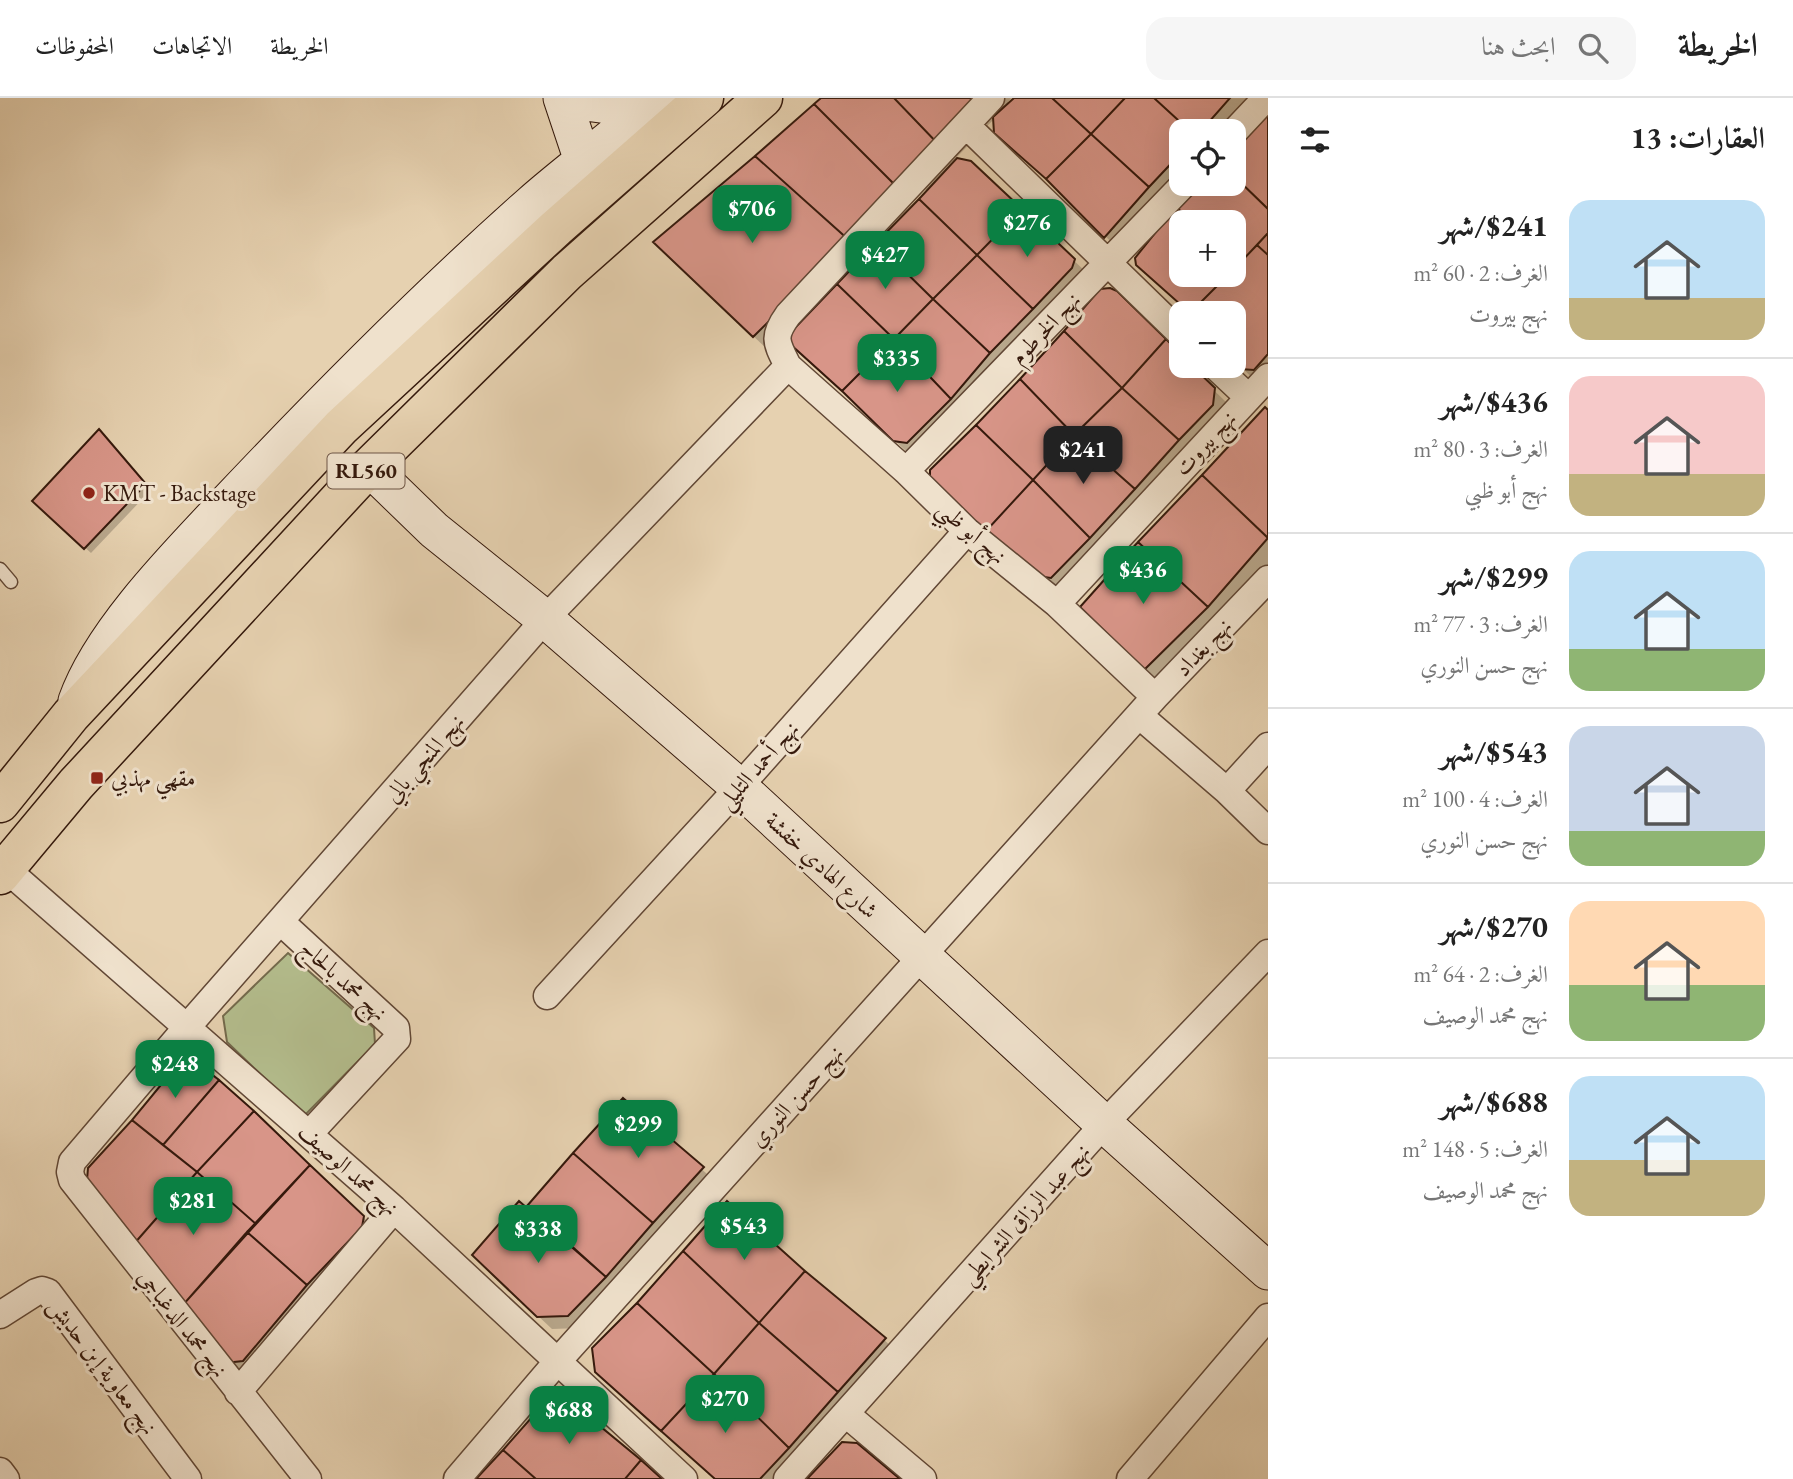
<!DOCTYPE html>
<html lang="ar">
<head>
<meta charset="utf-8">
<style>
  body { margin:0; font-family:"EB Garamond",Amiri,serif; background:#f6f6f6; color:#222; direction:rtl; height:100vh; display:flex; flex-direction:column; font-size:26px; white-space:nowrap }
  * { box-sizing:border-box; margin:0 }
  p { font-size:23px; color:#767676 }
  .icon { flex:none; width:38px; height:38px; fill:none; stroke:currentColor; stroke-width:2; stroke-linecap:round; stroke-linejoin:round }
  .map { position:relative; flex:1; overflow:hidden; direction:ltr }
  .details { display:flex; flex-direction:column; background:#fff; width:525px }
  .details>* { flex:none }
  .buttons { position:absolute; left:1169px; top:21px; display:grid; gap:14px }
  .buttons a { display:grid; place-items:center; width:77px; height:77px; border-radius:14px; background:#fff; box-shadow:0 7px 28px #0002; font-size:35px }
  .price { position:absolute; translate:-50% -60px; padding:0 16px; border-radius:14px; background:#0b8043; color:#fff; font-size:23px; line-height:46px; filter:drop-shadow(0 2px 4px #0008) }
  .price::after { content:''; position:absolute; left:50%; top:42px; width:21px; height:16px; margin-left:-10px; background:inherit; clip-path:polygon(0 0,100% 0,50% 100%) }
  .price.current { background:#222; color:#fff }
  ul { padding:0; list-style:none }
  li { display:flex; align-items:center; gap:21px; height:175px; padding:0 28px }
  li+li { border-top:2px solid #e0e0e0 }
  li span { display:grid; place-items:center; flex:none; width:196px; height:140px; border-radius:21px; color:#555 }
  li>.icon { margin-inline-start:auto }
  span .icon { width:84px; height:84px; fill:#fffc; stroke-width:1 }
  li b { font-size:30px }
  h2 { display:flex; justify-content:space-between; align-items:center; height:84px; padding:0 28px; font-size:30px }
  header { display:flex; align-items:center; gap:42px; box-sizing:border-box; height:98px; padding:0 35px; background:#fff; border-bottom:2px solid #e0e0e0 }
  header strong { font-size:33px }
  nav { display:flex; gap:38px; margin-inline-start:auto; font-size:24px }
  .search { width:490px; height:63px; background:#f6f6f6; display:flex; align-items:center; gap:18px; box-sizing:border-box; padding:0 24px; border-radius:21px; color:#767676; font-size:26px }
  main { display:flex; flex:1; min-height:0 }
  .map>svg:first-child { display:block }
</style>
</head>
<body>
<header>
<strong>الخريطة</strong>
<div class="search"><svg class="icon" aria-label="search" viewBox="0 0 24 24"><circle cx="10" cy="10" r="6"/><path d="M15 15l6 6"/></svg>ابحث هنا</div>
<nav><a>الخريطة</a><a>الاتجاهات</a><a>المحفوظات</a></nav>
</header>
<main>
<section class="details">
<h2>العقارات: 13<svg class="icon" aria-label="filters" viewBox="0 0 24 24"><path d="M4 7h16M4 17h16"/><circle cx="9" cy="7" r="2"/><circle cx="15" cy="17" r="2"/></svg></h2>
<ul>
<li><span style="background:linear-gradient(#bfe0f5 70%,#c2b280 0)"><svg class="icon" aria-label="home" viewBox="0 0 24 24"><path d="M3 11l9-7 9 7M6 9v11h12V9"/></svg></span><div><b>$241/شهر</b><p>الغرف: 2 · 60 m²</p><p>نهج بيروت</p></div></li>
<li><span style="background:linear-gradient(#f6c9c9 70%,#c2b280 0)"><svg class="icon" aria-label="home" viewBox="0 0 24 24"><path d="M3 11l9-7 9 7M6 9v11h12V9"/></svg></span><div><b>$436/شهر</b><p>الغرف: 3 · 80 m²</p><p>نهج أبو ظبي</p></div></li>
<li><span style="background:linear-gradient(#bfe0f5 70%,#8fb573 0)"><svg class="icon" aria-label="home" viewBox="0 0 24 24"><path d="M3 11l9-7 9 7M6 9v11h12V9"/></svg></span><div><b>$299/شهر</b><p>الغرف: 3 · 77 m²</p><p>نهج حسن النوري</p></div></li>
<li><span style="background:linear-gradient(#c9d6e8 75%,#8fb573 0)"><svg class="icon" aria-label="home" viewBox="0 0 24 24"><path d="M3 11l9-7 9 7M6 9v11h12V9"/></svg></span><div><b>$543/شهر</b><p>الغرف: 4 · 100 m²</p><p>نهج حسن النوري</p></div></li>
<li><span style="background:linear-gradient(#ffd9b3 60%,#8fb573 0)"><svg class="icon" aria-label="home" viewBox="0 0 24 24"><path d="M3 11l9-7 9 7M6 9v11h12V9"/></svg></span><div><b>$270/شهر</b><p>الغرف: 2 · 64 m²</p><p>نهج محمد الوصيف</p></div></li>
<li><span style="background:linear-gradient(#bfe0f5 60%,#c2b280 0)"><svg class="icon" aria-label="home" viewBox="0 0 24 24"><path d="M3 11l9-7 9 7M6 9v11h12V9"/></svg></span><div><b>$688/شهر</b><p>الغرف: 5 · 148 m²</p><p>نهج محمد الوصيف</p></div></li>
</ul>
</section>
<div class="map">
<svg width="1268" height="1381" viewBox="0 0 1268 1381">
  <rect width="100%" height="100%" fill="#e6d1b0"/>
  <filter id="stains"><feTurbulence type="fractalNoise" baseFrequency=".00286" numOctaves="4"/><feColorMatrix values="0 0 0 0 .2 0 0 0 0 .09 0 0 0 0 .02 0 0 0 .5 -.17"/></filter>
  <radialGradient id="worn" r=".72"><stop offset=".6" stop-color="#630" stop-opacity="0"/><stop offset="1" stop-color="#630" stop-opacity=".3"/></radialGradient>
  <path fill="#b3bc8c" stroke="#746a4c" stroke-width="2" d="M288,855l86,75 1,16 -71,72 -77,-74 -4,-26z"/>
  <path fill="#0003" fill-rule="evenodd" d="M823,0h188l-3,4 2,2 6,-6h239l-31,33h-43v48l-63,70 -58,-59 -65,-72 -40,41 15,3 117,111 -179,180 -103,-97 122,-165 -2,-2 -158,160 -99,-94z
    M1268,14v268l-13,1 -21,-22v-46h-43l-40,-36 -14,-19 64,-74h33v-37zM1181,124h53v53h-53z
    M1116,194l65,66v8h8l38,37 -163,187 -13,-2 -106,-93z
    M1268,309v160l-111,115 -74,-75 57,-64z
    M104,339l46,54 -59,62 -56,-52z
    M623,1002l92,81 -134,147 -29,1 -65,-61 40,-60z
    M91,1090l272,29 13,13 -137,145z
    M727,1106l171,148 -114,127h-68l-77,-175z"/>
  <path fill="#d89588" stroke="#35190c" stroke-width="2" d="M821,0h73l47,49 -42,42 -85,-85z
    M894,0h76l10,10 -39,39z
    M1014,0h38l39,36 -45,45 -52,-46 -1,-16z
    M1052,0h73l-34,36z
    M1125,0h29l36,33h-9v22l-32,34 -58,-53z
    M1154,0h76l-29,33h-11z
    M814,6l85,85 -49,52 -95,-85z
    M1268,11v100l-34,-33v-31z
    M1091,36l58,53 -45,51 -58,-59z
    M755,58l95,85 -97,96 -100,-95z
    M957,60l14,3 51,48 -45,46 -58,-56z
    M1234,78l34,33v24l-29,31 -5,-4v-38h-41l-17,-15 22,-23h36z
    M919,101l58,56 -44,44 -57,-56z
    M1176,109l17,15h-12v53h47l-38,38 -54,-48 -1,-7z
    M1022,111l53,50 -3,9 -39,41 -56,-54z
    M1268,135v22l-11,-10z
    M876,145l57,56 -39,40 -57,-55z
    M1257,147l11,10v99l-14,16 -14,-1 -6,-7v-49h-44l38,-38h6v-6z
    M977,157l56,54 -43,44 -57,-54z
    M837,186l57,55 -52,52 -52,-47 1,-12z
    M1110,190l7,3 49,48 -44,49 -58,-57 36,-42z
    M933,201l57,54 -39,46 -57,-60z
    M1064,233l58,57 -48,47 -54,-56z
    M894,241l57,60 -44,44 -14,-2 -51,-50z
    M1166,241l15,15v12h11l23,22 -2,17 -34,35 -57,-52z
    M1020,281l54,56 -41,45 -57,-55z
    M1122,290l57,52 -44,49 -61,-54z
    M1265,309l3,3v128l-66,-63z
    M976,327l57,55 -47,51 -56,-48v-13z
    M99,331l47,55 -62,65 -52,-48z
    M1074,337l61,54 -45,49 -57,-58z
    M1202,377l66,63 -60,69 -70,-65z
    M1033,382l57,58 -39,40 -14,-2 -51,-45z
    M1138,444l70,65 -64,63 -64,-63z
    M193,962l26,20 -56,65 -31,-25 47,-57z
    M219,982l35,31 -57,61 -34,-27z
    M623,1000l81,69 -51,56 -80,-70z
    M254,1013l56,54 -54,59 -59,-52z
    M132,1022l65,52 -64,73 -46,-65 1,-12z
    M573,1055l80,70 -47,54 -79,-71z
    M310,1067l54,51 -2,11 -55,58 -60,-53z
    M197,1074l59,52 -74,82 -49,-61z
    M519,1103l87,76 -38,39 -31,1 -65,-62z
    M727,1103l78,70 -46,52 -76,-72z
    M247,1134l60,53 -64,76 -18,2 -43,-57z
    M683,1153l76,72 -45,51 -77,-71z
    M805,1173l81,67 -48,54 -79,-69z
    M637,1205l77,71 -53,57 -66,-59 -3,-24z
    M759,1225l79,69 -49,56 -75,-74z
    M714,1276l75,74 -29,31h-45l-54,-48z
    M555,1299l12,2 74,61 -16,19h-89l-33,-29 44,-50z
    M842,1344l15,1 43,36h-93z
    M503,1352l33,29h-60z
    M641,1362l21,19h-37z"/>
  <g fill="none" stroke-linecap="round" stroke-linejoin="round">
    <defs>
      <path id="lane" d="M0,471l11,13"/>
      <path id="street" d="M991,0l-203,217c-16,22 -12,27 0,51l118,105 61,60 90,73 98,93
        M966,27l215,209
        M1234,34l32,-34
        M1215,268l33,31
        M906,373l278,-287
        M1057,506l211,-227
        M1140,618l87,75 41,40
        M1227,693l41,-45
        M5,770l389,341 290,270
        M281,824l115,106 1,11 -88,95
        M547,898l192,-209 228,-256
        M0,1217l36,-23 6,-2 6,2 140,187
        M238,1294l156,-183
        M846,1316l77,65
        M0,1373l6,8
        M308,1381l-236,-299 -2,-8 2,-10 116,-136 357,-407 243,-253
        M457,1381l100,-117 598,-665 113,-118
        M787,1381l317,-355 164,-171
        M1130,1381l138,-162"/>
      <path id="secondary" d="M562,0l21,63
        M563,1l82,11
        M369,369l65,63 111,89 194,168 365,337 164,147
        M77,603c24,-68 99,-144 149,-197 98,-104 199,-206 306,-301 41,-36 86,-68 126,-105"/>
      <path id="highway" d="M0,705l71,-88 270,-288 215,-199 148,-130
        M0,777l76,-91 293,-317 198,-195 196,-174"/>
    </defs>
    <use href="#lane" stroke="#614735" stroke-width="15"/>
    <use href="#street" stroke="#614735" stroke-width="29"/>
    <use href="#secondary" stroke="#35190c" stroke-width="39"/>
    <use href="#highway" stroke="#35190c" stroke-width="41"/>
    <use href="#lane" stroke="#efe1cc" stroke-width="12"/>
    <use href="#street" stroke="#efe1cc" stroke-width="26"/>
    <use href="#secondary" stroke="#efe1cc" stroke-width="37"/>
    <use href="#highway" stroke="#e6d1b0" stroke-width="38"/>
  </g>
  <g fill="#8f2418" stroke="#efe1cc" stroke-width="2.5">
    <circle cx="89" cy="395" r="7"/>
    <rect x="90" y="673" width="14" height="14" rx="3.5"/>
  </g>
  <g text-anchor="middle" stroke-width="6" stroke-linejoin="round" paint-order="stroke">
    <rect fill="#efe1cc" stroke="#6d5546" stroke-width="2" x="327.5" y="355.5" width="77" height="35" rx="5"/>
    <g font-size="21" font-weight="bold" fill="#35190c">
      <text x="366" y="380">RL560</text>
    </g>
    <g font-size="23" fill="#35190c" stroke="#efe1cc">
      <text transform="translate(1045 230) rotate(-46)" y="8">نهج الخرطوم</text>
      <text transform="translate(1205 345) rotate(-47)" y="8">نهج بيروت</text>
      <text transform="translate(972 434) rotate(41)" y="8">نهج أبو ظبي</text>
      <text transform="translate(1203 549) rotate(-46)" y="8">نهج بغداد</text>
      <text transform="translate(424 660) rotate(-49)" y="8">نهج المنجي بالي</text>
      <text transform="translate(758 667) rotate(-48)" y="8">نهج أحمد التليلي</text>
      <text transform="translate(822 767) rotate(43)" y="8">شارع الهادي خفشة</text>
      <text transform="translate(344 882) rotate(42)" y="8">نهج محمد بالحاج</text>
      <text transform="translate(796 998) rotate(-48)" y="8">نهج حسن النوري</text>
      <text transform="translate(349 1071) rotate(42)" y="8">نهج محمد الوصيف</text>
      <text transform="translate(1025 1116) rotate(-48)" y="8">نهج عبد الرزاق الشرايطي</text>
      <text transform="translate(183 1225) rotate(52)" y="8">نهج محمد الدغباجي</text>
      <text transform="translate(103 1268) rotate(53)" y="8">نهج معاوية إبن حديش</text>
    </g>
    <g font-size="23" fill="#35190c" stroke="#efe1cc" text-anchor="start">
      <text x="103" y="403">KMT - Backstage</text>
      <text x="111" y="688">مقهي مهذبي</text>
    </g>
  </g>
  <rect width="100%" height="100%" filter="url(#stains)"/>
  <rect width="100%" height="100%" fill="url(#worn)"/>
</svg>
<div class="buttons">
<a><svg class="icon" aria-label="locate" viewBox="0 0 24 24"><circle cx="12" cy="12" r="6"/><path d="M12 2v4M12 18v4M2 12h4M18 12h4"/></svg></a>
<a>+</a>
<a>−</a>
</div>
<b class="price" style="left:752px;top:147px">$706</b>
<b class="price" style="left:1027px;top:161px">$276</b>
<b class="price" style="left:885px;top:193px">$427</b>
<b class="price" style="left:897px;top:296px">$335</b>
<b class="price current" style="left:1083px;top:388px">$241</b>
<b class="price" style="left:1143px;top:508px">$436</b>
<b class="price" style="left:175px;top:1002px">$248</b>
<b class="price" style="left:638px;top:1062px">$299</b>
<b class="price" style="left:193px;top:1139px">$281</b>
<b class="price" style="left:744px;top:1164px">$543</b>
<b class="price" style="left:538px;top:1167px">$338</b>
<b class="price" style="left:725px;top:1337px">$270</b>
<b class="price" style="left:569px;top:1348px">$688</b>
</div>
</main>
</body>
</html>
